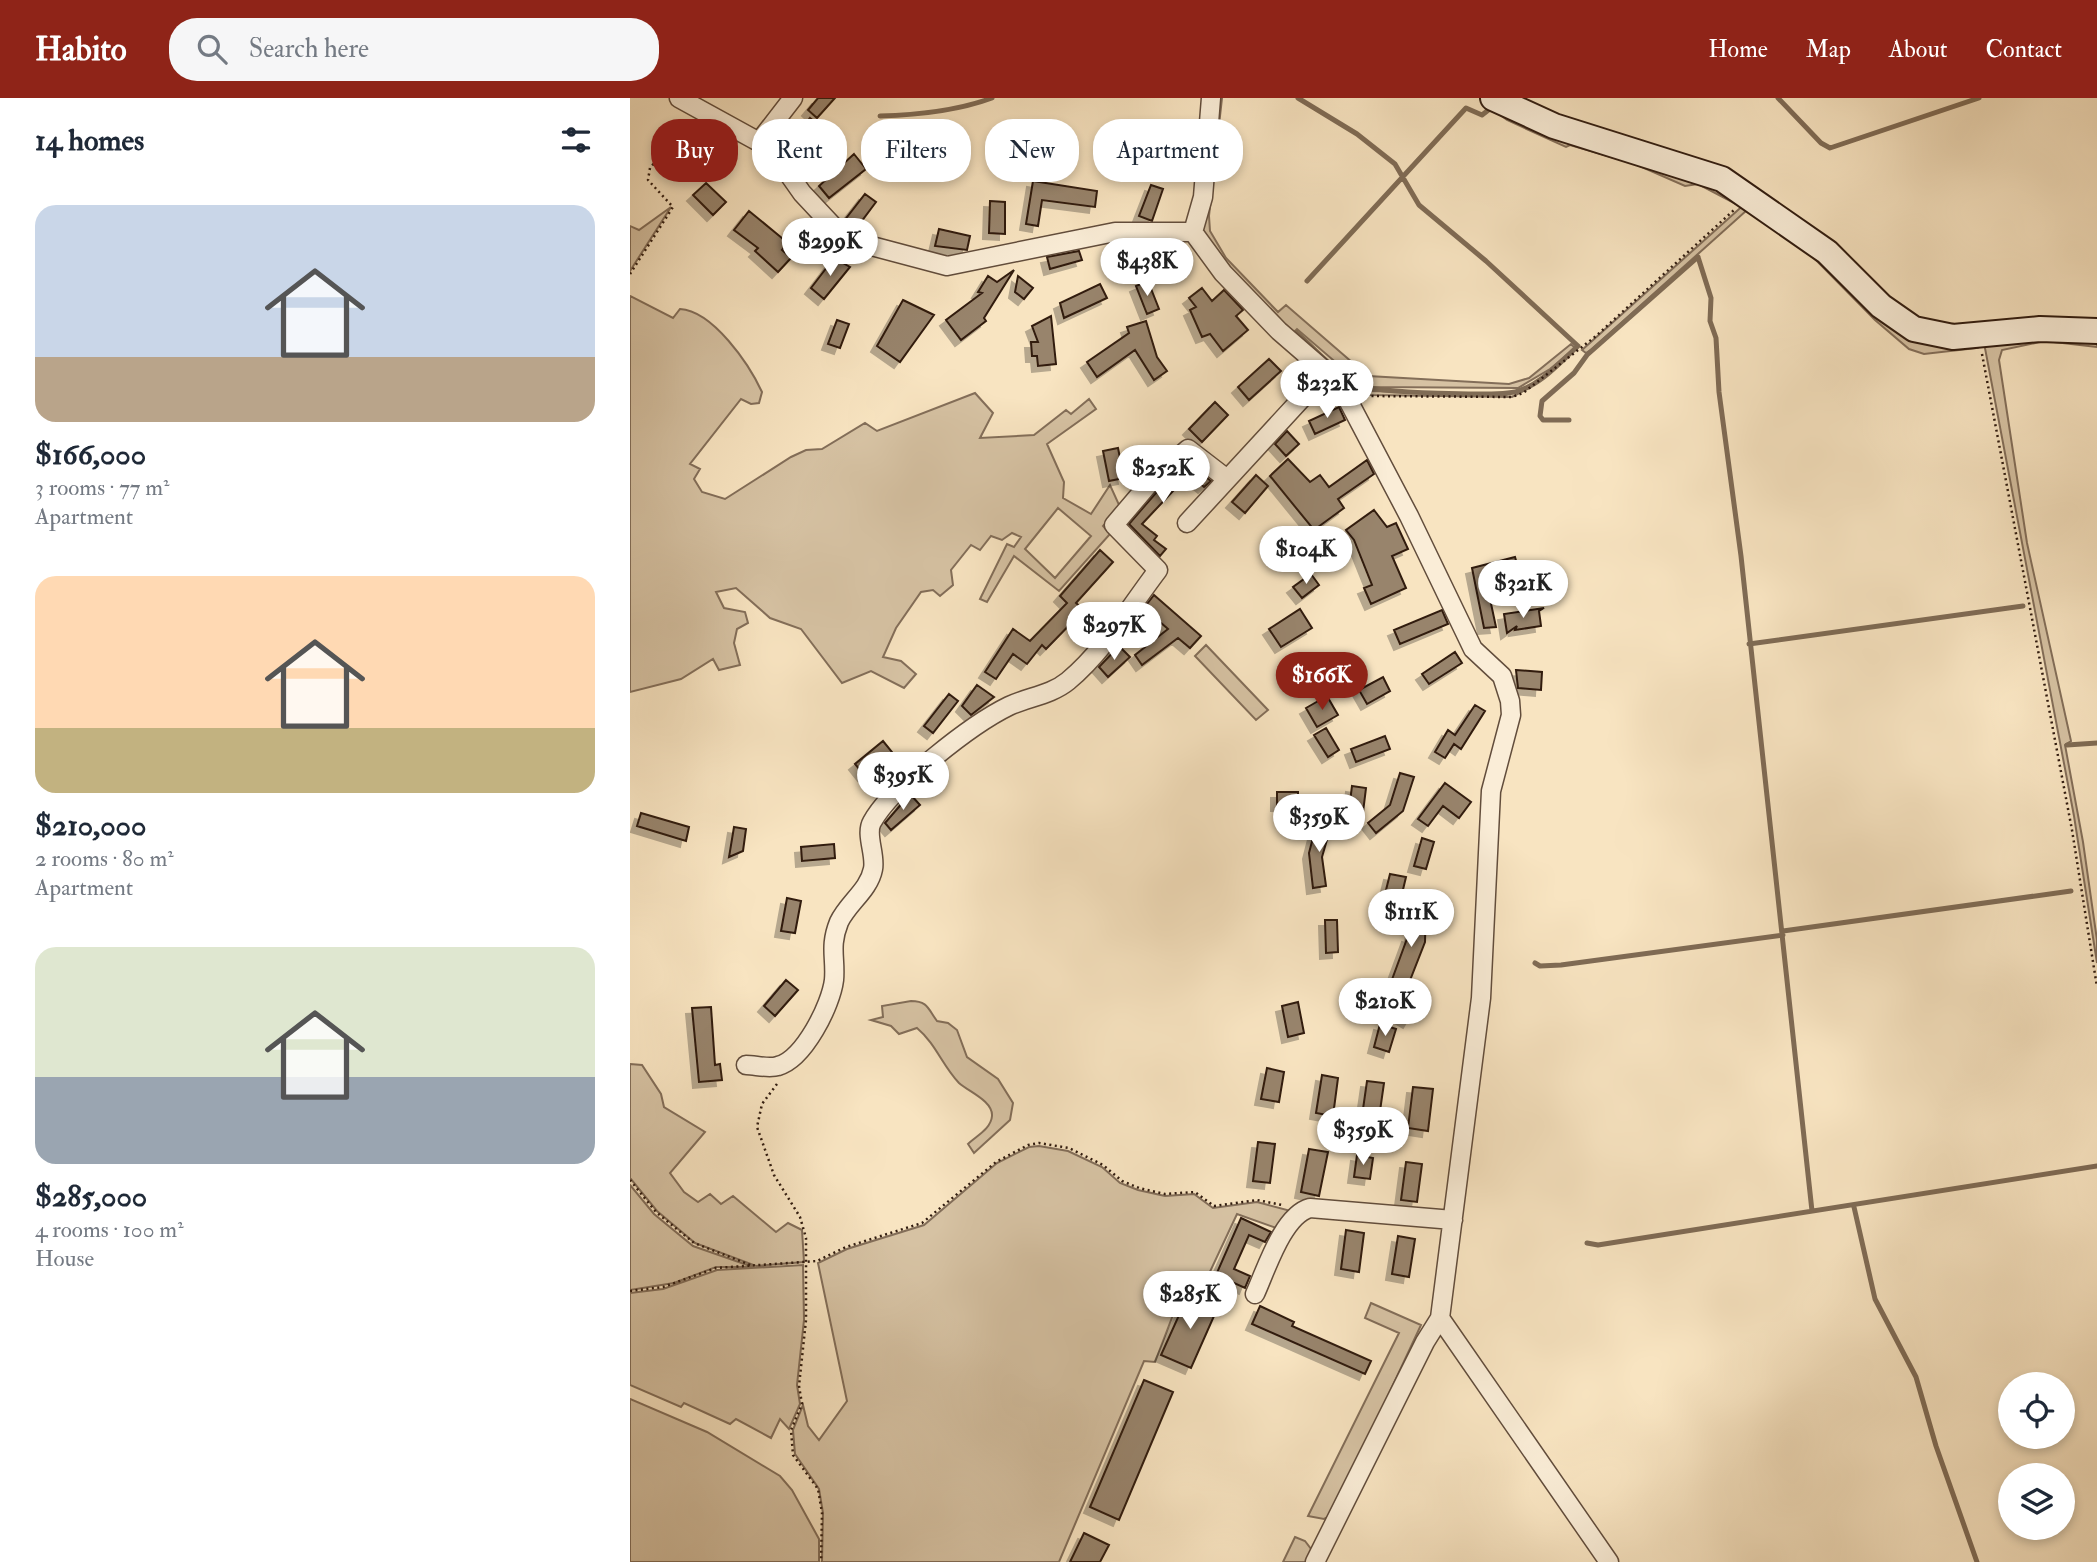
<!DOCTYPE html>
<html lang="en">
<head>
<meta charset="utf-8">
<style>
  body { margin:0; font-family:"IM FELL Double Pica",serif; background:#f6f6f7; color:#1f2937; height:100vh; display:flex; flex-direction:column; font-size:26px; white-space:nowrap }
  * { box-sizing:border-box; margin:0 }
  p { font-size:23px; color:#747a83 }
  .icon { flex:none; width:38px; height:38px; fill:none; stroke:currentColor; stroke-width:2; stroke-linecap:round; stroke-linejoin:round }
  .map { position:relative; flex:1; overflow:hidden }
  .drawer { display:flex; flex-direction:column; background:#fff; width:630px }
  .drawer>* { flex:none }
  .banner { position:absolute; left:21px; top:21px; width:665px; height:63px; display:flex; gap:14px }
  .tools { position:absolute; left:1368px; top:1274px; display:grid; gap:14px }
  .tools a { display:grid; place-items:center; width:77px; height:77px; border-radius:50%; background:#fff; box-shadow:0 4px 10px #0003; font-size:35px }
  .price { position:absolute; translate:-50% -60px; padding:0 16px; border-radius:24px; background:#fff; color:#222; font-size:23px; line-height:46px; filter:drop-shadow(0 2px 4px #0008) }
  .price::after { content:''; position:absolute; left:50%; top:42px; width:21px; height:16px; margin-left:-10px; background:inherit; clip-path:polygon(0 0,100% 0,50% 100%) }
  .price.current { background:#8f2418; color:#fff }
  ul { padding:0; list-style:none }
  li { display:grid; align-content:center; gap:14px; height:371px; padding:0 35px }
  li span { display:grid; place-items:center; height:217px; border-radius:21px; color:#555 }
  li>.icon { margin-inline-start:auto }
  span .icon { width:126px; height:126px; fill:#fffc; stroke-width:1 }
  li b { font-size:30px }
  h2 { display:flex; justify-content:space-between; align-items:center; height:84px; padding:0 35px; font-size:30px }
  .chip { padding:0 24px; border-radius:28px; background:#fff; box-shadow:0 4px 10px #0003; font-size:24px; line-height:63px }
  .chip.current { background:#8f2418; color:#fff }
  header { display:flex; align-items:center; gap:42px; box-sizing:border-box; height:98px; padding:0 35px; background:#8f2418; color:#fff }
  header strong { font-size:33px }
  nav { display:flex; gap:38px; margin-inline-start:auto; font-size:24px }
  .search { width:490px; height:63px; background:#f6f6f7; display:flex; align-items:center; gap:18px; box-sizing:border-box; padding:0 24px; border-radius:28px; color:#747a83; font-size:26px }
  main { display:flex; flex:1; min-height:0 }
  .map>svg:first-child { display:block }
</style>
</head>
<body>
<header>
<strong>Habito</strong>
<div class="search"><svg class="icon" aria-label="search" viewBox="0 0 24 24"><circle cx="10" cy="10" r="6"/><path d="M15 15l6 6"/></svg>Search here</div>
<nav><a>Home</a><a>Map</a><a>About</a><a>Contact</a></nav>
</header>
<main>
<section class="drawer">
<h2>14 homes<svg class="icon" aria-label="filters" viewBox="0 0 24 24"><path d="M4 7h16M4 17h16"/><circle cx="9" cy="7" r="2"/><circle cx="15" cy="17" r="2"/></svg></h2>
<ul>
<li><span style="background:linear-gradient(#c9d6e8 70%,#b9a48a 0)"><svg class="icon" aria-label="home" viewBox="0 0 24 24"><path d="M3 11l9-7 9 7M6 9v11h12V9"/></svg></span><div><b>$166,000</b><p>3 rooms · 77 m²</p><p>Apartment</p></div></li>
<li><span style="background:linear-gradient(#ffd9b3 70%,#c2b280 0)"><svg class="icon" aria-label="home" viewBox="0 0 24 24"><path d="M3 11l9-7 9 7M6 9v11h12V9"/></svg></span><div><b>$210,000</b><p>2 rooms · 80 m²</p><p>Apartment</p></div></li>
<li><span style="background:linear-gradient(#dfe7d0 60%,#9aa5b1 0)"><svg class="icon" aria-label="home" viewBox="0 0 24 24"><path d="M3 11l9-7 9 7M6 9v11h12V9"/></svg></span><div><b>$285,000</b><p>4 rooms · 100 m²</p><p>House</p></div></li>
</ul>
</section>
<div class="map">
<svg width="1467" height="1464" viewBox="0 0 1467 1464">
  <defs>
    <filter id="shadow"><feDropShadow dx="-6" dy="6" stdDeviation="0" flood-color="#0004"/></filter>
  </defs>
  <rect width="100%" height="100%" fill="#f8e4c1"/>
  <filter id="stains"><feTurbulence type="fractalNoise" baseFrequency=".00286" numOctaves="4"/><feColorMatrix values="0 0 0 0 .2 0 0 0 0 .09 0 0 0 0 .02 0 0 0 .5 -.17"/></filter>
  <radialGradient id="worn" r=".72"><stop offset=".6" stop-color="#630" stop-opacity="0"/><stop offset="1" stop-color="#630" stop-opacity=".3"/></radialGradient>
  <path fill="#d6c2a3" stroke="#836e59" stroke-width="2" fill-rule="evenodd" d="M584,0h8l-13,118 1,15 16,27 52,54 8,-7 82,71 141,8 20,-6 42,-34 4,4 -25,21 -32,19 -149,-1 -8,-3 -64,-55 -4,4 59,52 18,6 136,4 25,-8 -19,10 -143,-2 -20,-4 -59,-55 -91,-101z
    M862,11l250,89 -6,6 -38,-20 -13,2 -50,-22 -65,-19 -4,2 -59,-27z
    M1118,103l76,53 61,63 23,16 24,7 40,2 5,6 -53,6 -15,-5 -34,-29 -68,-69 -60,-41 -155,139 -6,4 -4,-3z
    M41,109l-41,64v-45l9,4z
    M0,198l43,22 7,-9c33,2 69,55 82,83l-3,11 -8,1 -10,-5 -51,65 10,5 -6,10 8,13 23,7 66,-42 15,-7 16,-1 43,-26 12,8 98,-38 18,20 -13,25 54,-3 32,-25 5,4 18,-15 7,10 -49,35 17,38 -1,16 28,16 19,-29 10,22 -17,19 7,8 -51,57 -45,-35 -27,46 -7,-3 27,-55 7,3 7,-10 -9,-4 -10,7 -11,-4 -11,14 -9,-5 -20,25 2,15 -13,11 -7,-6 -12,2 -25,36 -13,29 18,4 15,13 -12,14 -33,-17 -29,12 -41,-54 -31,-11 -34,-30 -20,4 8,16 21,4 3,11 -11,6 -3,14 6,22 -21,5 -6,-11 -32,20 -51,13zM428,410l33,28 -36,42 -30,-29z
    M1467,238v11l-52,-6 -43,9 -3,10 28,183 44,198 -6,4 18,97 14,98v23l-23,-147 -90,-473z
    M576,547l62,65 -12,10 -61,-64z
    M281,903c17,0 17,8 26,20l11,2 9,7 10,27 31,22 15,24 -3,17 -36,33 -6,-9c8,-8 23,-15 24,-28 1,-15 -23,-24 -33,-33 -17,-18 -23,-39 -42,-55l-18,6 -8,-8 -20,-6 12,-3 -1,-11z
    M0,966l12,1 19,29 3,13 41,25 -35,41 14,19 14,10 12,-8 11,10 12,-8 43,36 12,-9 14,7 2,32 -48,4 -61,-23 -38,-32 -27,-33z
    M409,1048l29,5 34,16 18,16 18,7 27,6 29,-2 19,14 44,-6 34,9 -12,18 -42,-15 -37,79 -17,-4 -28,73 -11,-1 -85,201h-237l1,-49 -4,-24 -24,-35 -2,-24 10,-25 5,21 11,14 28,-39 -29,-138 29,-14 77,-24 73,-62 32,-16z
    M0,1087l24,29 39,32 60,21h-37l-42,16 -44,7z
    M173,1167l1,55 -7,65 3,19 -11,25 -9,-10 -9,19 -35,-19 -6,5 -46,-21 -3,4 -51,-22v-92l33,-4 54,-19z
    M741,1205l50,22 -84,180 -5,10 -8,4 -16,-3 91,-183 -34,-15z
    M0,1301l77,33 73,44 12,14 27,49v23h-189z
    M665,1439l10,4 9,12 -4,9h-27z"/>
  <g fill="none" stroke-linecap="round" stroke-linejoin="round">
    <path stroke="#7f6b55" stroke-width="5" d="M1148,0l43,45 9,5 149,-50
      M250,18c38,-1 77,-5 112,-18
      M1068,159l13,41 -1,23 6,17 3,54 22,164 71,655
      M677,183l159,-173 16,7 9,-7
      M667,235c17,15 42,43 61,52 18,8 142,12 160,6 24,-7 42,-29 60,-45l-92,-85 -67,-56 -24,-41 -38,-30 -59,-36
      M939,322h-26l-3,-4 2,-15 32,-28 13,-18 111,-98
      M1119,546l274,-38
      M1437,647l30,-2
      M1153,833l288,-40
      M905,865l5,3 21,-1 222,-30
      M1224,1109l21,92 41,78 20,69 41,116
      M957,1145l11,2 499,-79"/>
  </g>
  <path fill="#98846c" stroke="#301b0f" stroke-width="2" filter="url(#shadow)" d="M188,0h17l-18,20 -9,-8z
    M180,20l20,16 -11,13 -20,-15z
    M55,34l16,12 -17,23 -16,-12z
    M224,56l12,15 -37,29 -10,-12z
    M403,83l64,10 -2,16 -53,-7 -4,26 -12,-2z
    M76,85l20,19 -13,13 -20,-20z
    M521,87l12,4 -11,32 -13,-5z
    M235,96l11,8 -21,28 -4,-1 -7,-8z
    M360,103l15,1v32l-16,-1z
    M119,113l39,32 -6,7 9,8 -13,14 -23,-21 3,-3 -24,-18z
    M309,131l31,7 -3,14 -32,-4z
    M525,148l9,16 -27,15 -9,-17z
    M449,153l3,9 -32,9 -3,-12z
    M204,160l16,9 -26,32 -13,-11z
    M384,172l-30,48 2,3 -25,19 -15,-20 36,-27 -4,-1 10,-16 9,6z
    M388,178l15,12 -9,11 -9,-7z
    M518,183l11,28 -12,5 -11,-28z
    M470,186l7,14 -43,20 -4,-15z
    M572,190l10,13 12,-11 19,20 -7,6 12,14 -25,21 -13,-17 -8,3 -12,-27 6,-3 -7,-9z
    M273,202l31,15 -34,47 -23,-16z
    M421,218l5,48 -18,2 -1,-10h-5l-1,-14h7l-6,-16z
    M207,222l12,4 -9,24 -12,-4z
    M516,223l11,36 10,14 -13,9 -19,-30 -38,27 -10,-15 42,-29 -2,-6z
    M639,261l12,12 -32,29 -11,-13z
    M585,304l13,13 -26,27 -13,-13z
    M709,309l6,13 -30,14 -6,-13z
    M657,333l12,13 -13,12 -11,-12z
    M488,350l6,30 -15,3 -6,-30z
    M658,361l22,23 10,-7 9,12 38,-27 7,14 -36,25 6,9 -30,22 -44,-54z
    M558,366l23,17 -7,6 -15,-13 -47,50 15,12 -3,4 12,9 -6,7 -31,-32 33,-38z
    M626,377l12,11 -23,27 -13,-11z
    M744,412l13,17 9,-4 12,26 -16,7 14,32 -35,16 -7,-16 8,-3 -18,-45 -8,-10z
    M470,452l13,12 -37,41 8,7 -38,39 -4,-4 -15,19 -14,-10 -17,25 -11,-7 28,-43 17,12 37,-38 -7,-7z
    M885,459l4,14 -33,9 10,47 -12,1 -12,-60z
    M681,476l8,11 -17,13 -9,-11z
    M524,497l47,41 -11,12 -12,-10 -36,27 -7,-10 33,-26 -24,-21z
    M914,510l-5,3 2,15 -26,4 2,-4 -10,7 -3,-19z
    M670,511l12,19 -31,19 -12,-18z
    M812,512l6,14 -48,20 -6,-14z
    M489,548l11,11 -22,20 -9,-10z
    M825,554l7,11 -33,21 -7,-10z
    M886,572l26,2 -1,18 -23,-2z
    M753,579l7,14 -23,13 -8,-14z
    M347,587l17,12 -23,18 -9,-9z
    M319,596l9,7 -25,32 -9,-7z
    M697,598l11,19 -21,12 -11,-19z
    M845,607l10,6 -24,38 -7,-5 -9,14 -10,-6 13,-22 7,5z
    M696,630l13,22 -11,7 -14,-22z
    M755,638l5,13 -34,13 -5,-13z
    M253,643l9,11 -28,23 -9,-11z
    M770,675l14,4 -11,34 -27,22 -8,-10 22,-18z
    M815,685l26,19 -12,16 -16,-12 -15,20 -10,-7z
    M722,688l14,2 -3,24 -14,-2z
    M647,694h21v14l-21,-1z
    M280,696l10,11 -29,25 -6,-7z
    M11,715l48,14 -3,14 -49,-15z
    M687,724l14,4 -9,31 4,29 -13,2 -4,-35z
    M104,729l12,2 -3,22 -14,6z
    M792,740l12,4 -8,27 -12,-3z
    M204,746l1,14 -33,3 -1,-14z
    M760,776l16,3 -5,21 -16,-4z
    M157,800l14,3 -6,32 -14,-2z
    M785,803l11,1 -1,40 -20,51 -15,-8 18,-49 3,1z
    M695,822h12l1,32 -12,1z
    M156,882l12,10 -23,26 -11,-10z
    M779,895l13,6 -13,23 -12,-7z
    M668,904l6,31 -16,4 -6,-31z
    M81,909l4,58 5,-1 2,16 -23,2 -7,-74z
    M750,926l16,5 -7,23 -15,-5z
    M637,970l17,4 -5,30 -18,-3z
    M692,977l16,3 -5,38 -17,-3z
    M737,983l17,2 -6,42 -17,-2z
    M783,989l20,2 -5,42 -20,-3z
    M628,1044l17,2 -5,39 -17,-2z
    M679,1051l19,3 -9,44 -18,-4z
    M727,1057l16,3 -3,21 -16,-2z
    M776,1064l16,2 -5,38 -16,-2z
    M611,1120l30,14 -6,10 -16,-7 -15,34 16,7 -5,12 -29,-13z
    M716,1132l18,3 -5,39 -18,-3z
    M768,1138l17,3 -6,38 -17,-3z
    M559,1195l29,14 -27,61 -30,-13z
    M630,1208l34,16 -2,4 79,35 -6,13 -113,-50z
    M514,1282l29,12 -54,128 -29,-13z
    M454,1435l25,12 -9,17h-30z"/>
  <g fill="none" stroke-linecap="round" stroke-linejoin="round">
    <defs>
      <path id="street" d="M49,0l80,44 17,14 26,37 43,46 102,27 168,-34h78
        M581,0l-8,99 -10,35 30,41 56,58 60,52 70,133 64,133 29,27 8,25 1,14 -20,76 -10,207 -41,320 169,244
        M129,44l34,-44
        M557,425l140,-152
        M116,967c9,0 23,4 32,1 26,-7 53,-61 56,-86 2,-22 -5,-33 5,-58 9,-19 30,-32 34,-53 3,-14 -8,-35 -1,-47 20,-36 100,-98 137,-116 19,-9 42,-11 59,-25 37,-31 61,-73 90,-111l-44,-45 40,-47 34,-29 39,30
        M625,1196c11,-24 28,-79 55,-86l143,12
        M685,1464l110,-220 15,-24"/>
      <path id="secondary" d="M863,0l61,28 168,53 105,73 54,54 33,23 39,8 87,-8 57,2"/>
    </defs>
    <use href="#street" stroke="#624d3c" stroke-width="21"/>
    <use href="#secondary" stroke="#301b0f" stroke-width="28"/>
    <path stroke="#301b0f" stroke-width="2.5" stroke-dasharray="2 3.5" stroke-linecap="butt" d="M0,176l43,-67 -25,-27 2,-12 39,-46
      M1352,256l90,476 25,157
      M736,298l146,1 11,-4 73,-57 138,-126
      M147,986l-15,20 -5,23 17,48 26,42 6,21v82l-7,66 3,18 -11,26 2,25 25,34 4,24 -1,49
      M0,1082l26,32 38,31 59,23
      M0,1193l33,-4 53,-19 101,-7 29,-14 76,-24 74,-61 32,-17 11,-2 30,5 34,17 19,16 17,7 26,6 30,-2 19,14 43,-6 25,5"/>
    <use href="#street" stroke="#faedd7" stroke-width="18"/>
    <use href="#secondary" stroke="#faedd7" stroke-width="24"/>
  </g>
  <rect width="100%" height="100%" filter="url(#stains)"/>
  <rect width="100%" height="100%" fill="url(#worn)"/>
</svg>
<div class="tools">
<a><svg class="icon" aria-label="locate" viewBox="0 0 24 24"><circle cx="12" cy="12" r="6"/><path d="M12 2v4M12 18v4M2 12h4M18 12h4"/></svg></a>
<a><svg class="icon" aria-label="layers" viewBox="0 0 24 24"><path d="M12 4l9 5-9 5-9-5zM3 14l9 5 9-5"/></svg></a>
</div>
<b class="price" style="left:200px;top:180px">$299K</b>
<b class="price" style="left:517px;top:200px">$438K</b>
<b class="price" style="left:697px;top:322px">$232K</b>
<b class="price" style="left:533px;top:407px">$252K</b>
<b class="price" style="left:676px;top:488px">$104K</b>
<b class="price" style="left:893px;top:522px">$321K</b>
<b class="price" style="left:484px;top:564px">$297K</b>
<b class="price current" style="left:692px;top:614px">$166K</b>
<b class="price" style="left:273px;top:714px">$395K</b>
<b class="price" style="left:689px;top:756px">$359K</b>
<b class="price" style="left:781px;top:851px">$111K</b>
<b class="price" style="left:755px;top:940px">$210K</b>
<b class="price" style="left:733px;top:1069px">$359K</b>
<b class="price" style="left:560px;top:1233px">$285K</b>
<div class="banner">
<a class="chip current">Buy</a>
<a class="chip">Rent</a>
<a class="chip">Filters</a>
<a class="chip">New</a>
<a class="chip">Apartment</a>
</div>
</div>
</main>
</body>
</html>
